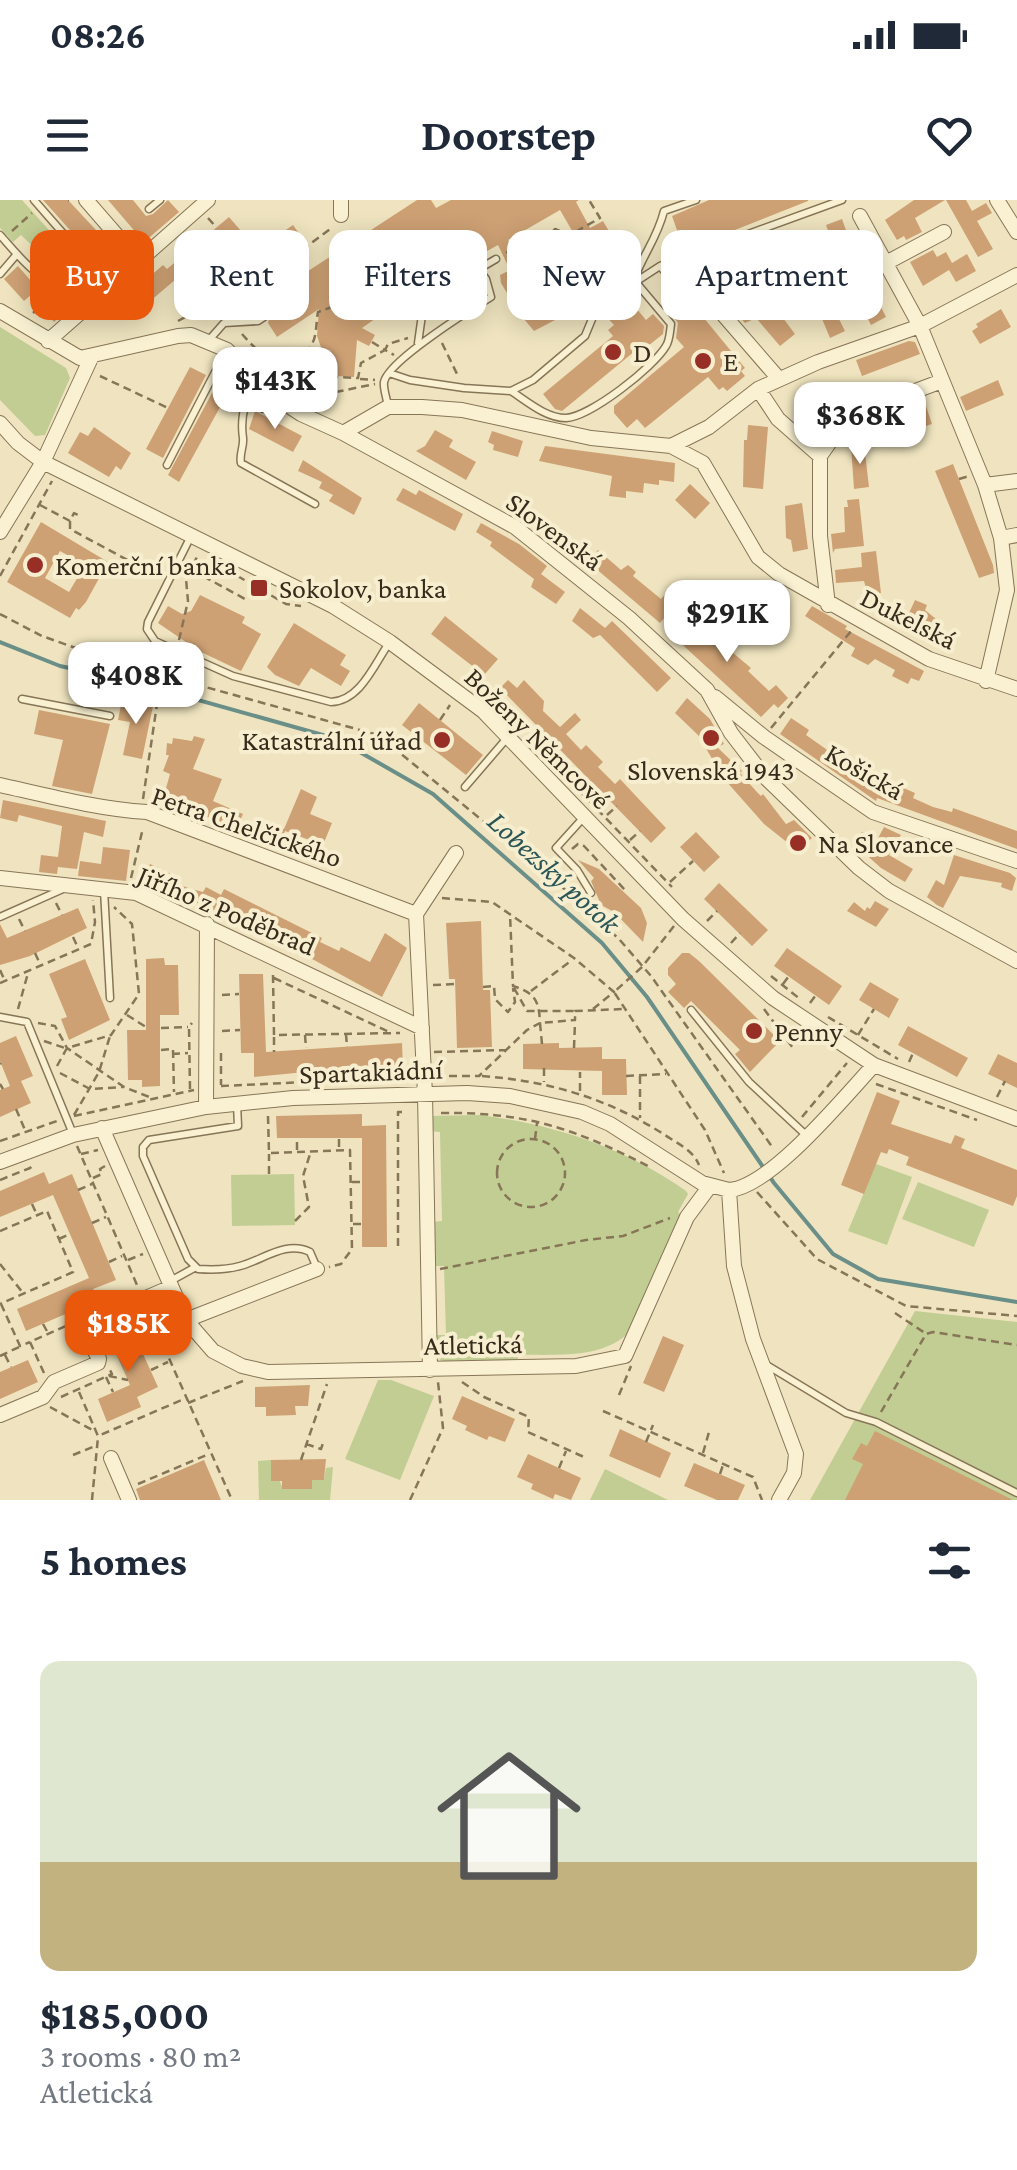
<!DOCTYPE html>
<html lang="en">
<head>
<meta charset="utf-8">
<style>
  body { margin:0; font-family:"Crimson Pro",serif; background:#f2f2f3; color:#1f2937; height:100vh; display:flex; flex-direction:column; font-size:38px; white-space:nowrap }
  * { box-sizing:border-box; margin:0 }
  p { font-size:32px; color:#747a83 }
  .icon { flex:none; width:55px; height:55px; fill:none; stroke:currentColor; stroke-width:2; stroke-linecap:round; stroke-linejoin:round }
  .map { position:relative; height:1300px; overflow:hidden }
  .details { display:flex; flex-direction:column; background:#fff; flex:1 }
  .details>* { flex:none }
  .hud { position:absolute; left:30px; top:30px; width:958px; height:90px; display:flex; gap:20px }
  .price { position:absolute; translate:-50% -85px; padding:0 22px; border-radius:20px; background:#fff; color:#222; font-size:32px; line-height:65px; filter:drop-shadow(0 2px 5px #0008) }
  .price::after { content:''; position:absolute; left:50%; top:60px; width:30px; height:22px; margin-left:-15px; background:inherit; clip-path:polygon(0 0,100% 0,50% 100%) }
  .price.active { background:#ea580c; color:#fff }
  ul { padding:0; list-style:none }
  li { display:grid; align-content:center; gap:20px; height:530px; padding:0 40px }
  li span { display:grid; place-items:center; height:310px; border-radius:20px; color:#555 }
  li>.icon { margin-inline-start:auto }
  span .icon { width:180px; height:180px; fill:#fffc; stroke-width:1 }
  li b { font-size:42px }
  h2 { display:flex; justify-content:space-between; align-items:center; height:120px; padding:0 40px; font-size:42px }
  .tag { padding:0 35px; border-radius:20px; background:#fff; box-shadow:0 5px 25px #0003; font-size:35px; line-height:90px }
  .tag.active { background:#ea580c; color:#fff }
  .status { display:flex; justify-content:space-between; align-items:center; height:70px; padding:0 50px; background:#fff; direction:ltr }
  .status svg { height:28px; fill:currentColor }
  header { display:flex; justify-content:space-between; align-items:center; height:130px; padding:0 40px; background:#fff; font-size:45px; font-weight:700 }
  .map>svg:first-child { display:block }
</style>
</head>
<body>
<div class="status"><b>08:26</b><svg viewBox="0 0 49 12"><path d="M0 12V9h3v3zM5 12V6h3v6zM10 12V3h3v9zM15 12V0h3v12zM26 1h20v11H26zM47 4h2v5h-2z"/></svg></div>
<header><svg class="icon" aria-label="menu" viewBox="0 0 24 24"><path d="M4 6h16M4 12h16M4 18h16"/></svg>Doorstep<svg class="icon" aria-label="heart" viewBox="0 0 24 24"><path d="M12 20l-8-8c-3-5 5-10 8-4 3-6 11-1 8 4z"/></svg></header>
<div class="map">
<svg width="1017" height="1300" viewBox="0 0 1017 1300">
  <rect width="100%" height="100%" fill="#efe4bf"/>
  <path fill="#c1cd93" d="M0,0h22l51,57 -1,9 -9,7 -20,-2 7,-8 -29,-28 -8,7 -13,-14z
    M0,127l66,41 4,10 -25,57 -10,1 -35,-36z
    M480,915c75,10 143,32 206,76l2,3 -10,18 4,4 -50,113c-27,31 -75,25 -113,26l-2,5 -74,1 -6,-3 -2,-23h11l-2,-69h-11l-1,-44 10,-1 -2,-89 -11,-1v-15z
    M876,964l36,13 -25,68 -39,-14z
    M294,974l1,51 -63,1 -1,-51z
    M918,982l71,28 -15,37 -72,-28z
    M915,1111l102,11v178h-207z
    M378,1180h13l43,16 -34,84 -55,-21z
    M271,1260l12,29h29v-9h12l2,-12 7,-1 -3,33h-71l-1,-39z
    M605,1269l63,31h-78z"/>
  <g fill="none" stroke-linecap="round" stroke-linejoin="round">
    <path stroke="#6a8e88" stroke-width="4" d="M0,442l60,24 74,16 203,57 96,55 169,149 45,54 127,186 59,71 45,25 139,23"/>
  </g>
  <path fill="#cea174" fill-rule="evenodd" d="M43,0h25l56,60 -70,62 -23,-27 -7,6 -20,-22 14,-13 20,23 5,-4 13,10 40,-36z
    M108,0h25l13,16 7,-2 15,-14 11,12 -35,30z
    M417,0h14l5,8 15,-8h128l-3,2 14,26 13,-7 10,17 -15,10 4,7 -43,24 17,30 -42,22 -16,-19 -17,-29 -1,-8 10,-5 -12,-25 -85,47 -51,36 13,7 -6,11 -12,-6 -3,37 -33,-2 2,-22 -6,-17 2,-27 -42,28 -9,-14 2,-9 -10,-3 -4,-6zM560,10l14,24 -40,23 -4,-6 -11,6 -11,-17z
    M709,0h99v1l-124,49 -12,-34z
    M914,0h31l-30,18 7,14 -16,8 -2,-4 -7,4 -12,-20z
    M946,0h20l6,11 14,-8 6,10 -15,8 16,28 -15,8z
    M229,17l12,14 -48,41 -4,-4 -61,52 -12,-14 47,-41 4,4z
    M842,19l15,42 -16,5 -15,-41z
    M293,25l10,14 -42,28 -6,-9 5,-3 -3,-5z
    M805,34l13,37 -16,6 -14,-37z
    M933,50l4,7 9,-5 6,11 15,-9 9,17 -20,11 -7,-12 -26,16 -13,-24z
    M751,73h19l1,29 24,32 -15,12 -24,-28 -11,5 -21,-24 27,-10z
    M869,83l17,34 -15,8 -10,-20 -23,12 7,14 -15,7 -15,-36 12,-6 6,10 23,-11 -2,-4z
    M626,96l20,24 7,-6 11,12 -1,8 -25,20 -3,-3 -73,60 -7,-2 -12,-15 70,-58 -5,-6 6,-5 -11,-12z
    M694,106l51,62 -4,3 4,5 -18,15 -4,-4 -4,3 -11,-13 -63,51 -8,-9 -10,9 -13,-15v-7l70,-59 -8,-9 2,-15 -5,-7 8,-7 4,5z
    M1001,109l10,18 -31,17 -8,-13 6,-4 -2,-3z
    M909,141l6,1 5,12 -58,22 -6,-16z
    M190,167l16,8 -43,83 -17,-9z
    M219,180l12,7 -52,95 -11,-7z
    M998,180l6,15 -38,16 -6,-14z
    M924,200l8,24 -47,16 -4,-12 11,-8 -3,-8z
    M255,211l47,25 -9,16 -44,-23z
    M748,225l20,2 -5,62 -20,-2 1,-47h3z
    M94,227l37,26 -10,17 -5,-4 -7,11 -41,-24 12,-21 8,4z
    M435,230l18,10 -4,7 27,15 -10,18 -50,-29 9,-5z
    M492,231l31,10 -5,16 -25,-7 1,-5 -6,-3z
    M864,244l5,43 -15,2 -3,-43z
    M545,246l130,17 -1,19 -15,-2v5l-15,-2 -1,10 -17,-2v7l-17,-2 3,-20 -73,-15z
    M303,260l59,38 -8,17 -25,-14 4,-6 -14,-7 3,-6 -24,-11z
    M953,264l40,101 1,8 -15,5 -44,-107z
    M690,284l20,19 -15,16 -20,-19z
    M403,288l13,7 3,-5 44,24 -8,17 -59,-31z
    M859,299l5,47 -29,3 -2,4 -2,-19 14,-2 -1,-25h4l-1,-7z
    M802,303l6,46 -15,3 -2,-12 -5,-2 -1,-32z
    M41,322l67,40 -22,40 -7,8 -3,-2 -6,10 -63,-36zM60,351l25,14 -16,27 -24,-14z
    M481,323l38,21 28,22 -6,8 24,18 -9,12 -25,-17 3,-8 -44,-33 2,-4 -16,-10z
    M598,350l23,20 7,-5 8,7 -3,4 28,23 14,-16 11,10 -26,30 -72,-61z
    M876,351l5,42 -13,2 -4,-14 -28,2 -1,-13 27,-3 -1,-14z
    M200,395l45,22 -3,6 19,11 -20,37 -42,-20 -41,-28 10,-17 14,8 9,-3z
    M915,400l12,5 -2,5 11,9 -7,14 -24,-11z
    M812,406l35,20 -2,3 79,42 -5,10 -8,-3 -3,6 -16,-8 3,-6 -20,-11 -7,6 -17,-9 4,-8 -50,-32z
    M580,408l25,20 7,-7 59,57 -14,14 -57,-57 -7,3 -21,-17z
    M696,410l22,21 -4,4 6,7 31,26 -3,3 21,20 7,-6 12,13 -10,10 -4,-4 -13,13 -88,-81z
    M445,416l53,43 -14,16 -53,-41z
    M294,423l52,32 -6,10 10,6 -9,15 -30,-18 -12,18 -24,-11 -8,-8z
    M508,480l9,8 7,-8 20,21 -1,10 17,16 15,-14 6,7 -15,14 15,16 5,-5 17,17 -5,5 17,17 5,-5 46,49 -15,15 -151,-155z
    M687,498l23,21 14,25 -7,3 25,24 -2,2 16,18 5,5 2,-2 23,30 8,-4 18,18 -14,13 -34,-27 -53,-60 3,-2 -16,-27 -23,-22z
    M122,500l31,6 -11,53 -19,-4 7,-33 -12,-2z
    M419,503l64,52 -17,20 -64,-50z
    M39,510l71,14 -18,70 -40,-8 11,-46 -29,-6z
    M791,518l18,12 -3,5 27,19 8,-2 13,9 -3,5 37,26 4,-9 23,10 -2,5 20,9 19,5 1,-4 64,23v18l-140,-51 -1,3 -96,-67z
    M194,536l11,3 -12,30 29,10 -9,22 30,13 -6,14 -62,-23 -14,1 9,-32 -7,-3 6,-16h-3l1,-12 5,1 1,-6 19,3z
    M301,589l16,8 -7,17 22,9 -9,22 -38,-14 -5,15 -26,-9 6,-17 24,9z
    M3,600l103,21 -3,16 -19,-5 -7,37 -19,-2 -1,7 -18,-2 2,-17 17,2 4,-31 -43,-11 -2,7 -17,-4z
    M884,627l17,8 -12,20 24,14 -8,13 -24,-14 -29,-26 10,-10 13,12z
    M696,632l24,25 -16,15 -24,-25z
    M103,647l27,3 -4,31 -48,-5 2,-15 21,3z
    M954,655l56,18 6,5 -4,13 -11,-4 1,-4 -42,-7 -17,32 -6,-3 -10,-8 9,-17 8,5z
    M578,660l21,9 42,39 6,15 -4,19 -29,-30 -13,-7 -10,-24 3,-3z
    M150,664l23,11 -3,5 18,8 15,4 3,-5 15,8 3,-6 98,49 -2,4 19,9 2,-4 29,15 15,-29 22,15 -25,49 -125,-68 -64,-28 -3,6 -49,-23z
    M719,683l49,47 -16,16 -48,-47z
    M875,701l14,8 -13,18 -29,-16 7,-9 11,9 2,-4 3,2z
    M78,708l9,20 -57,28 -30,9v-41l7,14z
    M481,721l2,69h7l2,57 -35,1 -2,-69h-6l-3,-56z
    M787,748l55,38 -13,19 -55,-39z
    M682,753h7l10,8 81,80 -30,31 -15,-18 5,-4 -49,-49 -7,7 -16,-16 8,-8 -8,-9v-7z
    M164,758l1,7h13l1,50h-19v71l-18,1v-7h-14l-1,-50h19v-71z
    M85,759l25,61 -41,20 -8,-21 6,-2 -18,-43z
    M239,774h24l3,78 136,-9 1,25 -77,2 -72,7v-24h-13z
    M870,782l29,17 -10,19 -30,-18z
    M908,826l60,32 -11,19 -59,-32z
    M16,836l17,40 -12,5 10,22 -31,14v-27l10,-4 -10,-25v-18z
    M559,843v5l43,-1v12h24l1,36h-25v-24l-79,-2v-25z
    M998,854l19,9v25l-29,-14z
    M877,892l23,9 -9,23 60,20 4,-9 10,4 -4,9 56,22v26l-4,10 -107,-41 3,-8 -20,-8 -2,5 -6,-2 -17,42 -23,-9z
    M362,914v12l24,-1 1,122h-25v-109h-85l-1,-22z
    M44,972l5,12 23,-10 44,106 -23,9 5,11 -72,31 -9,-22 72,-31 -36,-83 -53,22v-26z
    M129,1123l29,64 -21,10 4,10 -34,15 -9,-23 32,-14 -23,-52z
    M663,1136l21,9 -20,47 -21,-9z
    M28,1160l10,22 -38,17v-27z
    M310,1185l-2,21h-13l1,9 -30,1v-9h-11v-20z
    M462,1196l53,23 -10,23 -16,-6 -2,4 -22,-10 2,-4 -15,-7z
    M620,1229l51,24 -11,25 -51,-22z
    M875,1231l138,69h-168l18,-36 -11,-5 9,-16 6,3z
    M528,1254l53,24 -10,22 -16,-6 -2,5 -22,-10 2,-5 -16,-7z
    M326,1259l-2,21h-12v9h-30v-8h-11v-21z
    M204,1260l17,40h-81l-4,-11z
    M694,1263l51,22 -7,15h-21l-33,-14z"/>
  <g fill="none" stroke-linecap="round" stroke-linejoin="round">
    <defs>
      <path id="service" d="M149,9l11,-9
        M0,35c11,12 42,52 59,46 7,-2 15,-11 20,-16l2,-11 -47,-54
        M660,66c17,21 32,29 4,48
        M0,74l17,-20
        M209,140l15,-17 34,-2 6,-4
        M418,143l6,-42 72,-42
        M389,173l21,7 54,8 47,3 22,-11 52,-44 12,-29 63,-41 182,-66
        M257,180c-12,18 -17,38 -14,58 1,9 -4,16 -2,25l74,41
        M511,191c17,11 35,27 55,27 24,-1 88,-51 100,-72 4,-6 4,-16 5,-22l-37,-44c9,-26 23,-41 30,-69l32,-11
        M388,206c-1,-7 -5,-17 -4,-24 4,-21 86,-72 107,-85l-5,-18 -9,-12
        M167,265l59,-114
        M191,336l-43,86 -1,7 8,12 78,35 98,26c29,-1 43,-37 58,-59
        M22,499l88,17
        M465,587l43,-50
        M584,617l-28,31 21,22 14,23
        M104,690l6,108
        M0,717l63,-28
        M691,810l58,72 57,53
        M0,817l27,5 46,112
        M237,904l1,22 -89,14 -6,7v9l45,103 10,10c14,1 28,1 42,-3 23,-6 46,-26 70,-14l7,16
        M171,1084l3,-5 20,-11
        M765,1164l81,49 30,9 141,71"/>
      <path id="minor" d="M86,0l53,61
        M341,0v15
        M997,0l20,32
        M860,16l60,110 65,159 16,53 6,52 -21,91
        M689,75l90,104
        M792,93l92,-29 60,-32
        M0,111l80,47 98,-22 13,-1 36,15 51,49 23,15 42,19 172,94 114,91 78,72 24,43 33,43 95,92 30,23 128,70
        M48,141l160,-141
        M758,189l20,30 42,37
        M0,223l18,20 25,19 290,144 57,36 93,69 200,208 90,79 101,67 143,54
        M343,233l45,-26h34l40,3 129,28 80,8 32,17 55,94 21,17 150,85 88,30
        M671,246l38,-19 49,-38 60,-27 102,-36 97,-51
        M985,285l32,-4
        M0,332l43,-70 48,-104
        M1001,338l16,-3
        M828,405l-8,-69v-80l19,-27 47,-27 56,-21
        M715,497l49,40 109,75 144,49
        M0,585c49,11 99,24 147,27l269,102
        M0,678l136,15 286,135
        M206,907l1,-183
        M102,928l84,192 27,31 29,15 26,6 308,-6 49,-10 62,-139 23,-31
        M0,962l73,-27 133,-28 87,-9 174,-5 43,3 72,16 28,12 92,59 27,7
        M186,1120l131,-51
        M430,1170l-5,-276 -9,-180 40,-61
        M0,1215l43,-18 11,-15 44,-19 1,-4c-7,-14 -17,-26 -4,-39l74,-32
        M111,1258l18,42
        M779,1300l15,-27 2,-19 -43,-115 -19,-73 -5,-76c42,-3 115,-93 145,-125"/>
    </defs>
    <use href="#service" stroke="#877557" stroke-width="9"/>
    <use href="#minor" stroke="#877557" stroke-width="16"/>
    <path stroke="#877557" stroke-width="2.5" stroke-dasharray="8 5" stroke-linecap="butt" d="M68,0h1
      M208,18l8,9
      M12,31l20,-18
      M185,37l8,10
      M506,53c16,-8 38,-12 49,-24l15,6 30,-17 -11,-18
      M405,61l15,28
      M33,113l8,-7
      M178,121l102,-55 53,-39
      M242,134c18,21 51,50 70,10 5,-9 4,-22 6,-32l14,-5 90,-59
      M372,142l13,8 3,-6 20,-6
      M442,143l16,33
      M297,160l19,16 42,2 3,-15 24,-13 9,5
      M100,176l68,32
      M317,177l14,16 44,-9
      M360,179l15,1
      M256,209l17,8
      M959,279l10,-3
      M40,305l30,16 4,-8 6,3
      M70,321v8l89,48
      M215,363l71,41 15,2
      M192,370l53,29
      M0,376l52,-95
      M0,414l42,22 70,25 266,74 171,140 70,64 32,37 122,172
      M179,440l9,-39 -2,-22 12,-24
      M440,520l10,-15
      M771,528l81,-98
      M570,581l102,106
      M143,599l18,-122 8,-17
      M607,615l10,-9
      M630,640l10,-9
      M572,649l6,-5 6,2 41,44
      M131,678l12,-50
      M670,682l23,-21
      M442,698l50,4 82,56 40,34 -21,17
      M56,703l6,12
      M19,719l6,12
      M707,721l10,-10
      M674,726l-32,41 -28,25 91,138 19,43
      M73,737l5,11
      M731,743l9,-10
      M35,753l5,11
      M0,770l4,9
      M273,775l1,60 126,-2
      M771,776l29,23
      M274,778l115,54
      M0,783l91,-39 4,-22 -2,-22
      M783,784l6,-8
      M433,785l23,-1
      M483,787l11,-1 1,13 13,13 7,-10 -2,-14
      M514,788l13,23h48
      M531,791l41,-31
      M222,795l17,-1
      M810,803l6,-8
      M18,809l10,-36
      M764,809l29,39
      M127,815l19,12
      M828,817l70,42
      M38,823l17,3 12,22 57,39 28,11
      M161,828l27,-1
      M222,831l18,-1
      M346,834l1,13
      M305,835l1,13
      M858,835l16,-26
      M274,837v15
      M44,841l21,7
      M542,844l-2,-21 35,-3v-9l48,-2
      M574,848l1,-26
      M161,850l12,-1 1,43
      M434,852l72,-2
      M221,853v32
      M172,854l16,-1
      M909,862l4,-9
      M438,863l6,13
      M0,864l1,-1
      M57,866l10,-18 44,-13 28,-41 -7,-70 -18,-17
      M544,868v14
      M60,873l30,16 33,-2
      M436,876h43l48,-46 13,-7c-1,-23 -5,-30 -27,-37l-3,-72
      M482,876c67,5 125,22 183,59 13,9 28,15 34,30
      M626,876l40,-2
      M640,876v42
      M0,884l3,5
      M876,884l101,36
      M221,886l192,-9
      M190,889l-1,-62 3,-4
      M580,891v-19
      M997,897l8,-16
      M16,909l9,21
      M441,913c85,-1 132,15 207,53
      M74,915l25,-43 11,-36
      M74,916l120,-26
      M268,916l1,37 81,-3 2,99 -11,15 -12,3
      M802,917l45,-54
      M497 973a34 34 0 1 1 68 0a34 34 0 1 1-68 0Z
      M339,939v10
      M535,939l2,-16
      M0,941l57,-20
      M77,946l60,139
      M297,950v-10
      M81,954l17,-4
      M269,974v-20
      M93,978l9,-4 -2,-5 5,-3
      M0,980l30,-12 4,-4
      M352,982h8
      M78,990l14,-6
      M757,992l60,67 89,47 111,10
      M32,1004l5,11
      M295,1021l14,-14 -6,-31 8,-25
      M92,1023l14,-6
      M353,1024h9
      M0,1031l47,-20 26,61 -73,32
      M59,1039l11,-5
      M398,1046v-134h6v-3
      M128,1060l15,-6
      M109,1062l13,-6
      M0,1064l23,29
      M440,1069l146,-29 37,-4 47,-18
      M1,1104l19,42 10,-4
      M76,1110l4,8
      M148,1111l84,189
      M895,1113l30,20
      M43,1124l5,9
      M136,1138l18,-8
      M162,1143l20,-9
      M5,1155l6,12
      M0,1156l19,-9
      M151,1170l17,-8
      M44,1173l-14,-31 49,-22
      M109,1176l19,4
      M106,1177l7,15
      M462,1182l22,15 45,20 -1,15 56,25
      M79,1192l19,44 86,-37
      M619,1195l12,-29
      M61,1197l51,-23 -3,-6
      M188,1203l55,-22
      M50,1207l46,25
      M603,1211l150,66 9,23
      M881,1212l45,-78 7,-2 84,13
      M646,1242l7,-17
      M306,1244l15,5 2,-6
      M703,1253l6,-21
      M73,1255l22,-9
      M301,1260l26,-76
      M559,1268l7,-17
      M720,1274l3,-9
      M138,1284l71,-30
      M92,1300l6,-63
      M410,1300l33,-72 -5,-46"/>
    <use href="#service" stroke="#f9f1d2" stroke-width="6"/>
    <use href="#minor" stroke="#f9f1d2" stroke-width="14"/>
  </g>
  <g fill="#982f26" stroke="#f6eecf" stroke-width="4">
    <circle cx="613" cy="152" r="10"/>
    <circle cx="703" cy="161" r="10"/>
    <circle cx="35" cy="365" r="10"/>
    <rect x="249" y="378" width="20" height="20" rx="5"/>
    <circle cx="711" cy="538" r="10"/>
    <circle cx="442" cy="540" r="10"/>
    <circle cx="798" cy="643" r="10"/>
    <circle cx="754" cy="831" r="10"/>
  </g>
  <g text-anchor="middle" stroke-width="8" stroke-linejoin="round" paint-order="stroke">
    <g font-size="28" fill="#372b1c" stroke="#f6eecf" text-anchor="start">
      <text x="633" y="162">D</text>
      <text x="723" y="171">E</text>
      <text x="55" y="375">Komerční banka</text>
      <text x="279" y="398">Sokolov, banka</text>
      <text x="422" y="550" text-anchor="end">Katastrální úřad</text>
      <text x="711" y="580" text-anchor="middle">Slovenská 1943</text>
      <text x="818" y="653">Na Slovance</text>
      <text x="774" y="841">Penny</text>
    </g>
    <g font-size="28" fill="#372b1c" stroke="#f6eecf">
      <text transform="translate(555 331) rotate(36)" y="10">Slovenská</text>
      <text transform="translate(909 418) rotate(27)" y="10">Dukelská</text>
      <text transform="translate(538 538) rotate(44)" y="10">Boženy Němcové</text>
      <text transform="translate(865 571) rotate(30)" y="10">Košická</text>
      <text transform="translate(247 626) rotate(19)" y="10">Petra Chelčického</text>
      <text transform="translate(227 710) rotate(23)" y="10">Jiřího z Poděbrad</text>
      <text transform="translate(371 871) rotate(-2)" y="10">Spartakiádní</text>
      <text transform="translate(473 1144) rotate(-1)" y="10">Atletická</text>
    </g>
    <g font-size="30" font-style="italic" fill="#2b5657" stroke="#f6eecf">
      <text transform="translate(554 672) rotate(42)" y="10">Lobezský potok</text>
    </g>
  </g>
</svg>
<b class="price" style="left:275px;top:232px">$143K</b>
<b class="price" style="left:860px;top:267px">$368K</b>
<b class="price" style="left:727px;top:465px">$291K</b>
<b class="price" style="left:136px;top:527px">$408K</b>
<b class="price active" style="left:128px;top:1175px">$185K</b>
<div class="hud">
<a class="tag active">Buy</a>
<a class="tag">Rent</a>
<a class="tag">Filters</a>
<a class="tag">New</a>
<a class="tag">Apartment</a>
</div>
</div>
<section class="details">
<h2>5 homes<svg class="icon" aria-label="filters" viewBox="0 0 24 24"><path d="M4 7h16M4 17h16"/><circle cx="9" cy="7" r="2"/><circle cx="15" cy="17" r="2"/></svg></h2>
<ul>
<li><span style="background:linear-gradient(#dfe7d0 65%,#c2b280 0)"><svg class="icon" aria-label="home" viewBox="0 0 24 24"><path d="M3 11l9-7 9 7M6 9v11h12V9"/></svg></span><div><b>$185,000</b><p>3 rooms · 80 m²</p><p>Atletická</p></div></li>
</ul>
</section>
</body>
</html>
